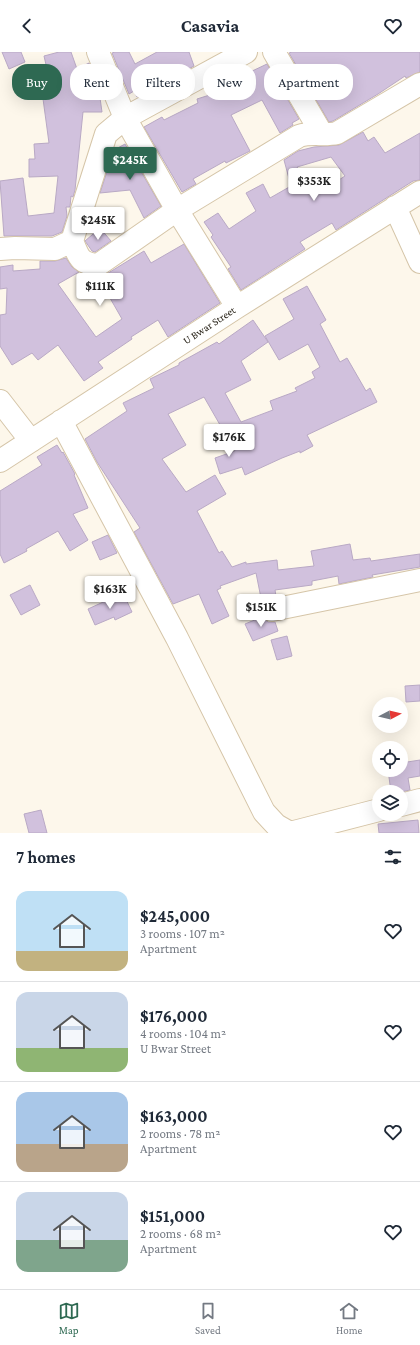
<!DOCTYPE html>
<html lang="en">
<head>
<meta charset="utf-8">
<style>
  body { margin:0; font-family:"Crimson Pro",serif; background:#f2f2f3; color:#1f2937; height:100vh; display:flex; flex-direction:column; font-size:15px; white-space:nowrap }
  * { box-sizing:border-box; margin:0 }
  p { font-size:13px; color:#747a83 }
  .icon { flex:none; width:22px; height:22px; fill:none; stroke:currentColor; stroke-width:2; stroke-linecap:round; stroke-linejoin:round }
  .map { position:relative; height:781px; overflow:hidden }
  .panel { display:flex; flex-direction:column; background:#fff; flex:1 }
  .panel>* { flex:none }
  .top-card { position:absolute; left:12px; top:12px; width:396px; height:36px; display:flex; gap:8px }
  .needle { width:26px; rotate:83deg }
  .fabs { position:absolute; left:372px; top:645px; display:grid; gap:8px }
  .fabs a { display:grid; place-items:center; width:36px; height:36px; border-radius:50%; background:#fff; box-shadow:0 4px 16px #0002; font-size:20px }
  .price { position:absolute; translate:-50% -34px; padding:0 9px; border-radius:4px; background:#fff; color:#222; font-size:13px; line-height:26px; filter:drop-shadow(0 1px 2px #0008) }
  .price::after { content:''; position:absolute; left:50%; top:24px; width:12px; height:9px; margin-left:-6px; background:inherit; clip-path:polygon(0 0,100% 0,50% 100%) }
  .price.active { background:#2e6952; color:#fff }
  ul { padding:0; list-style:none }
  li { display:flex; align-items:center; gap:12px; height:100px; padding:0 16px }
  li+li { border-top:1px solid #e0e1e3 }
  li span { display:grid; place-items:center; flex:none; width:112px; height:80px; border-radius:12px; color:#555 }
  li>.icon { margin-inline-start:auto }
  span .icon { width:48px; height:48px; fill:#fffc; stroke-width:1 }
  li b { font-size:17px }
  h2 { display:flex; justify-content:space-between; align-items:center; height:48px; padding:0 16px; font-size:17px }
  .tag { padding:0 14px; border-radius:16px; background:#fff; box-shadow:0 4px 16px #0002; font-size:14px; line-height:36px }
  .tag.active { background:#2e6952; color:#fff }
  header { display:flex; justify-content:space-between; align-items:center; height:52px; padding:0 16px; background:#fff; font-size:18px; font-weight:700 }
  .dock { display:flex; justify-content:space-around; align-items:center; height:56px; border-top:1px solid #e0e1e3; background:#fff; font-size:11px; color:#747a83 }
  .dock a { display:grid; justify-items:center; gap:2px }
  .dock .active { color:#2e6952 }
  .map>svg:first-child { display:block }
</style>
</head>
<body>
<header><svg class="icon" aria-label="back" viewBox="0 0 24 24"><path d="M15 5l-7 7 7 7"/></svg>Casavia<svg class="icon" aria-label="heart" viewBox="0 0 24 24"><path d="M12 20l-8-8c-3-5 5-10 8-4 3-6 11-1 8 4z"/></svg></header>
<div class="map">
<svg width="420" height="781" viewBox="0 0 420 781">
  <rect width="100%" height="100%" fill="#fdf7eb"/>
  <path fill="#d1c1dd" stroke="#b9a9c5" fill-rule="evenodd" d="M2,0h19l4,10 -16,7z
    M59,0h12l6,17 12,-6 9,21 4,28h-19l-8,78 -2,7 -2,-1 -1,11h-4l1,9 -5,16 -10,4h-48l-4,-55 23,-3 5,38 26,-3 4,-37 -29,1v-18h6l-1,-15 15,-1 -8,-59 9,-2 -6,-26z
    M115,0h14l6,12 22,-12h32l5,14 -57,31 -3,-6 -5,3 -17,-41z
    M292,0h128v20l-14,6 -1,-2 -27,18 -45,27 -4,1 -40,-69z
    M267,12l32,55 -7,4 1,2 -13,8 -18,-33 -31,15 19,36 -24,12 -1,-2 -32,18 3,5 -14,8 -38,-65 18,-10 2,3 34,-17 -1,-4 19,-6 34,-17 -2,-3z
    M363,80l5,9 6,-4 11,16 35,-20v47l-7,1 -77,49 -4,-7 -32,19 5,7 -64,41 -13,-21 3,-2 -20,-30 2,-2 -9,-13 14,-9 11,16 27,-18 -10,-18 17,-9 7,14 21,-12 -7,-26 14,-9 16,-4 25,-2zM331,105l14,19 -31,20 -17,-29z
    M125,92l36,62 -17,12 -14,-28 -30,3 14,-43z
    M100,176l11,13 -16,11 -3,-1 -7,-10z
    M184,192l36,59 -52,34 -10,-17 -27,17 1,2 -34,23 5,6 -19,13 -26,-36 -20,15 -6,-7 -20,12 -12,-19v-31l6,-1 1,-26 -7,1v-22l13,-2v6l27,-2v-8h15l11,-3 6,9 7,5 -21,12 38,53 26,-18 -24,-42 7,-2 39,-24 7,12z
    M307,234l19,34 -6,4 20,38 7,-4 19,33 4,-3 7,14 -70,33 6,11 -13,7v-2l-18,7 -37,17 -3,-8 -22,7 -5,-16 20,-7 -31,-54 -36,17 18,31 -24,14 24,33 29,-17 11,19 -29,17 22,42 3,-2 10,16 14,-5v2l31,-4 1,10 36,-4 -3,-15 39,-7 3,16 17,-2 1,3 49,-7v13l-48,8 1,2 -34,7 -1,-8 -26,5v4l-37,5 1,6 -7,2 -7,5 -6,-30 -36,13 1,2 -4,2 12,26 -17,8 -13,-30 -26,10 -39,-72 6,-4 -43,-66 -12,-23 42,-28 -4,-8 31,-15 -4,-9 29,-14v-2l38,-21 2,2 34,-24 15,22 -27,19 10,19 -26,13 16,29 32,-12 -3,-9 27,-10 -2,-3 20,-10 -3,-6 8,-5 -12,-23 -29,16 -14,-24 29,-17 -11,-20z
    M57,393l5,8 1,-1 12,22 -1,1 14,33 -15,6 15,26 -18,11 -12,-20 -32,18 1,2 -23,12 -4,-9v-63l42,-26 -5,-8z
    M108,483l9,18 -17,7 -8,-18z
    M30,533l10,20 -19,10 -11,-20z
    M123,541l9,19 -17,8 -1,-3 -19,8 -7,-16z
    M262,565l6,5h7l3,9 -25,10 -8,-17z
    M287,584l5,20 -15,4 -6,-20z
    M420,633v16l-14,1 -1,-16z
    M420,708v16l-12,2 2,12 -9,2h-10l-3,-22h13v-7z
    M41,758l6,23h-18l-5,-19z
    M418,768l1,13h-40l-1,-9z"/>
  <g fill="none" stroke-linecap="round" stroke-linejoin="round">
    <defs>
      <path id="minor" d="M274,0l48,82
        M395,155l25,55
        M72,189c7,16 7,22 26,24l79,-55 122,-74c13,-4 25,0 38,-3l83,-49
        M0,197l15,-1 40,1 17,-8 34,-107 19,-16 -27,-66
        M237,255l-60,-97 -52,-92 121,-66
        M0,349l31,40
        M61,369l116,217 87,174 12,13 14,8 89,-23
        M0,409l237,-154 183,-115
        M272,558l148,-30
        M401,753l19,-5"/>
    </defs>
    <use href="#minor" stroke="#d5c5a8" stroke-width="24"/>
    <use href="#minor" stroke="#fff" stroke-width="22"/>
  </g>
  <g text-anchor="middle" stroke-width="4" stroke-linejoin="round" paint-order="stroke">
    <g font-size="11" fill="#221c11" stroke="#fff">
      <text transform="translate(209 273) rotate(-33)" y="4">U Bwar Street</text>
    </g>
  </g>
</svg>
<div class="fabs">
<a><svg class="needle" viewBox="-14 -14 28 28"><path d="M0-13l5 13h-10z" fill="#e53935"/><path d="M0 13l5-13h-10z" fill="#747a83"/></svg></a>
<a><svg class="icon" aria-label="locate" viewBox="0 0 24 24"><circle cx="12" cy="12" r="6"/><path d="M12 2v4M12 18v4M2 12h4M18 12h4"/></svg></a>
<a><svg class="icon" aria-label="layers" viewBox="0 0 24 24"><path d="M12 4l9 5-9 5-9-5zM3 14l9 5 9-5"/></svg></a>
</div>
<b class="price active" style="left:130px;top:129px">$245K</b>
<b class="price" style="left:314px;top:150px">$353K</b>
<b class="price" style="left:98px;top:189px">$245K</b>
<b class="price" style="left:100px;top:255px">$111K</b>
<b class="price" style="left:229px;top:406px">$176K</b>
<b class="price" style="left:110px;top:558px">$163K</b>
<b class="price" style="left:261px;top:576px">$151K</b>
<div class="top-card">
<a class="tag active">Buy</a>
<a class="tag">Rent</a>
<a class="tag">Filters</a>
<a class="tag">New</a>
<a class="tag">Apartment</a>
</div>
</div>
<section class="panel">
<h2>7 homes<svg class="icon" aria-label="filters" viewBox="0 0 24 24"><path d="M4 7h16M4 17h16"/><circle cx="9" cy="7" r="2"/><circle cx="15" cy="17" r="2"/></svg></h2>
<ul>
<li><span style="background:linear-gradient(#bfe0f5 75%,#c2b280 0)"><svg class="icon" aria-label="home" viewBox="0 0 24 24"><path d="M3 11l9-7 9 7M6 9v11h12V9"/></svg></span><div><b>$245,000</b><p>3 rooms · 107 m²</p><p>Apartment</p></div><svg class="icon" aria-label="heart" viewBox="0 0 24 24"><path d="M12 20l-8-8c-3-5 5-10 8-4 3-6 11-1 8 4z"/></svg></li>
<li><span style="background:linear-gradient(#c9d6e8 70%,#8fb573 0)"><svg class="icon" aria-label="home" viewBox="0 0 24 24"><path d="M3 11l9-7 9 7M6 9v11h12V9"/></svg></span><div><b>$176,000</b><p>4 rooms · 104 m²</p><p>U Bwar Street</p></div><svg class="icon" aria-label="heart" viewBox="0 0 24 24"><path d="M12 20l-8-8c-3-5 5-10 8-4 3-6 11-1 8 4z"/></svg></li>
<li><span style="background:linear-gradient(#a9c7e8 65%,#b9a48a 0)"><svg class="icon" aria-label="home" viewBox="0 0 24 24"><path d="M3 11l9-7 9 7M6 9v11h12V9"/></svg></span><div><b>$163,000</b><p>2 rooms · 78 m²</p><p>Apartment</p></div><svg class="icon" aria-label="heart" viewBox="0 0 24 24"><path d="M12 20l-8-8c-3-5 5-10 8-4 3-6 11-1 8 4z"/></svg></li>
<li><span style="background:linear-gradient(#c9d6e8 60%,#7fa58c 0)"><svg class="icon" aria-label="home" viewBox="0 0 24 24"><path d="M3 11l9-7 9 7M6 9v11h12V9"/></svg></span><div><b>$151,000</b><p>2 rooms · 68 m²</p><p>Apartment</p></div><svg class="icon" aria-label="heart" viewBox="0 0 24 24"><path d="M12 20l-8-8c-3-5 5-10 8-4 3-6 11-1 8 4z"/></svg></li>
</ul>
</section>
<nav class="dock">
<a class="active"><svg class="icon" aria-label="map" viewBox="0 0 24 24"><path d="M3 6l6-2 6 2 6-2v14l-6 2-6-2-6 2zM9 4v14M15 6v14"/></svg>Map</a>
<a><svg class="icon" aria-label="saved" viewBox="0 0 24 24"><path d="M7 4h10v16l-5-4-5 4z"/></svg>Saved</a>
<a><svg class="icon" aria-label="home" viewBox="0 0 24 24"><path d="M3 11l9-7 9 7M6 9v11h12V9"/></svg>Home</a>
</nav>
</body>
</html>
